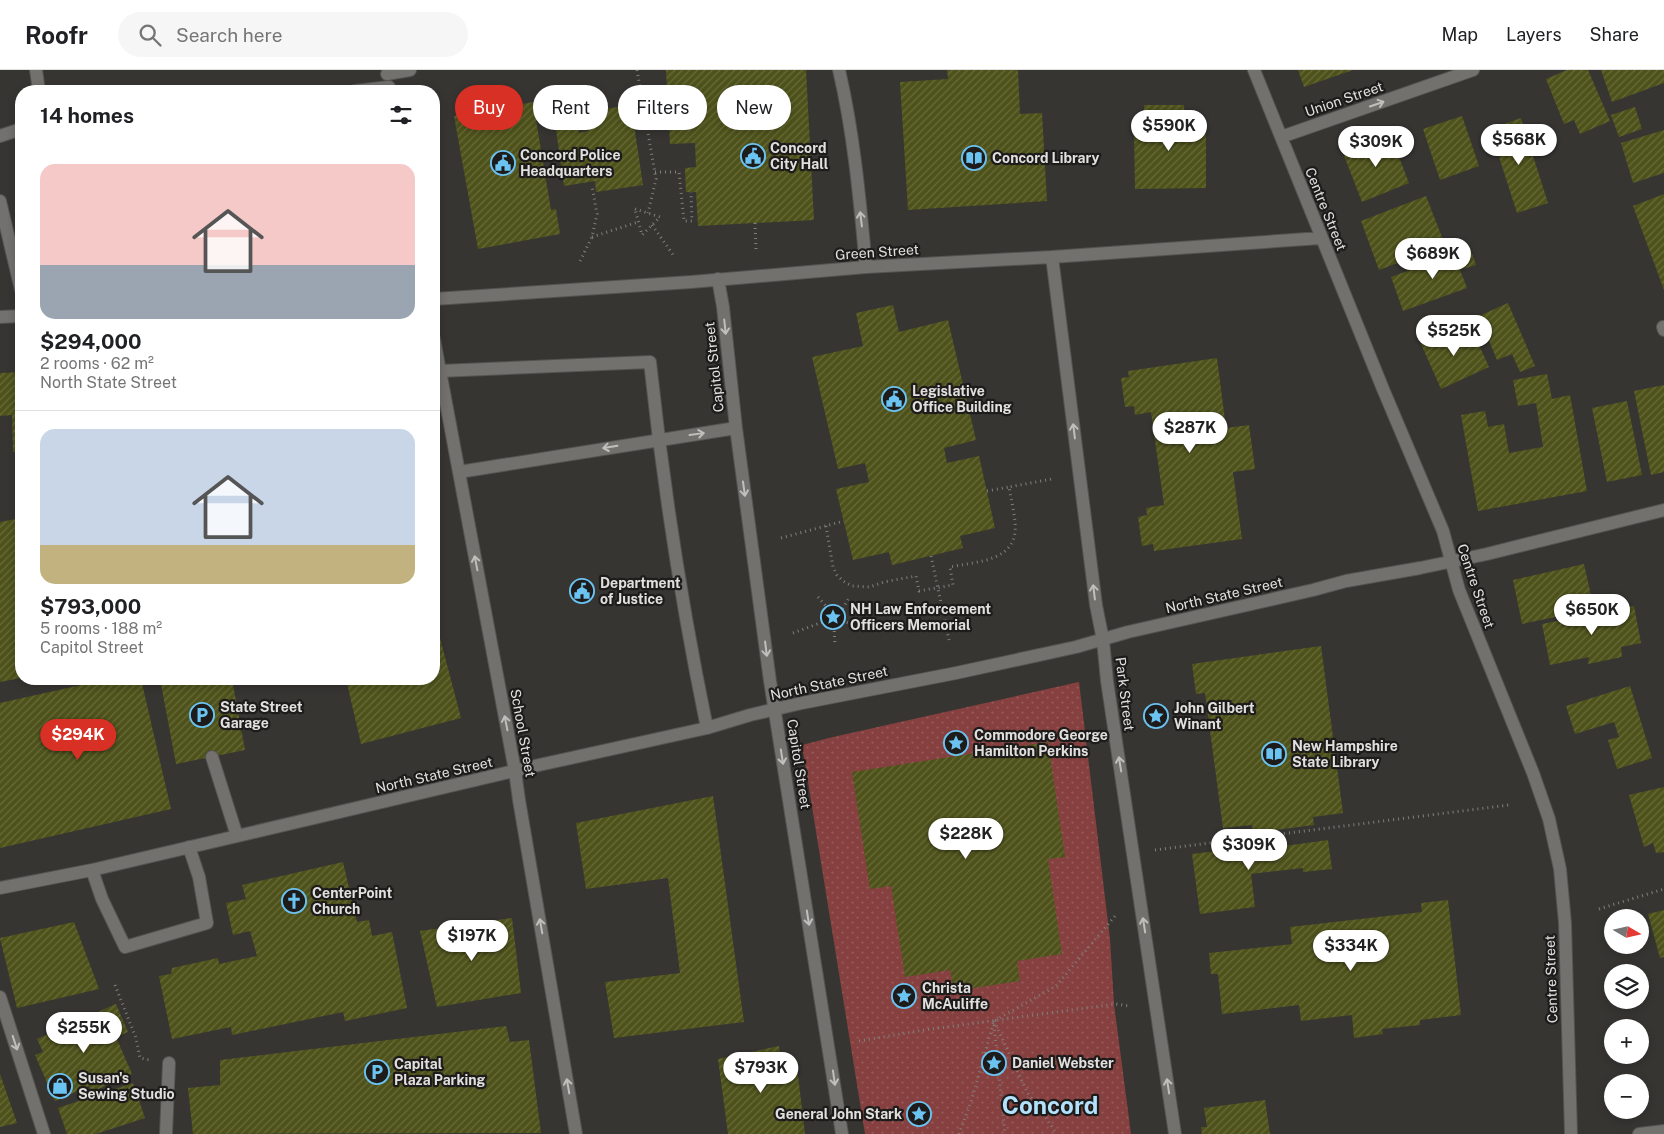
<!DOCTYPE html>
<html lang="en">
<head>
<meta charset="utf-8">
<style>
  body { margin:0; font-family:"Public Sans",sans-serif; background:#f6f6f6; color:#202124; height:100vh; display:flex; flex-direction:column; font-size:19px; white-space:nowrap }
  * { box-sizing:border-box; margin:0 }
  p { font-size:16px; color:#757577 }
  .icon { flex:none; width:28px; height:28px; fill:none; stroke:currentColor; stroke-width:2; stroke-linecap:round; stroke-linejoin:round }
  .map { position:relative; flex:1; overflow:hidden }
  .panel { position:absolute; left:15px; top:15px; width:425px; height:600px; display:flex; flex-direction:column; background:#fff; border-radius:20px; box-shadow:0 2px 8px #0003 }
  .panel>* { flex:none }
  .banner { position:absolute; left:455px; top:15px; width:475px; height:45px; display:flex; gap:10px }
  .needle { width:32px; rotate:99deg }
  .tools { position:absolute; left:1604px; top:839px; display:grid; gap:10px }
  .tools a { display:grid; place-items:center; width:45px; height:45px; border-radius:50%; background:#fff; box-shadow:0 2px 8px #0003; font-size:25px }
  .price { position:absolute; translate:-50% -42px; padding:0 11px; border-radius:18px; background:#fff; color:#222; font-size:16px; line-height:32px; filter:drop-shadow(0 1px 2px #0008) }
  .price::after { content:''; position:absolute; left:50%; top:30px; width:15px; height:11px; margin-left:-8px; background:inherit; clip-path:polygon(0 0,100% 0,50% 100%) }
  .price.selected { background:#d93025; color:#fff }
  ul { padding:0; list-style:none }
  li { display:grid; align-content:center; gap:10px; height:265px; padding:0 25px }
  li+li { border-top:1px solid #e0e0e0 }
  li span { display:grid; place-items:center; height:155px; border-radius:15px; color:#555 }
  li>.icon { margin-inline-start:auto }
  span .icon { width:90px; height:90px; fill:#fffc; stroke-width:1 }
  li b { font-size:21px }
  h2 { display:flex; justify-content:space-between; align-items:center; height:60px; padding:0 25px; font-size:21px }
  .chip { padding:0 18px; border-radius:22px; background:#fff; box-shadow:0 2px 8px #0003; font-size:18px; line-height:45px }
  .chip.selected { background:#d93025; color:#fff }
  header { display:flex; align-items:center; gap:30px; box-sizing:border-box; height:70px; padding:0 25px; background:#fff; border-bottom:1px solid #e0e0e0 }
  header strong { font-size:24px }
  nav { display:flex; gap:28px; margin-inline-start:auto; font-size:18px }
  .search { width:350px; height:45px; background:#f6f6f6; display:flex; align-items:center; gap:12px; box-sizing:border-box; padding:0 18px; border-radius:28px; color:#757577; font-size:19px }
  .map>svg:first-child { display:block }
</style>
</head>
<body>
<header>
<strong>Roofr</strong>
<div class="search"><svg class="icon" aria-label="search" viewBox="0 0 24 24"><circle cx="10" cy="10" r="6"/><path d="M15 15l6 6"/></svg>Search here</div>
<nav><a>Map</a><a>Layers</a><a>Share</a></nav>
</header>
<div class="map">
<svg width="1664" height="1064" viewBox="0 0 1664 1064">
  <defs>
    <pattern id="park-dots" width="8" height="8" patternUnits="userSpaceOnUse" patternTransform="scale(1.25)"><rect width="8" height="8" fill="#85403f"/><path d="M2 2h.1M6 6h.1" fill="none" stroke="#965b5a" stroke-width="1.8" stroke-linecap="round"/></pattern>
    <pattern id="building-hatch" width="6" height="6" patternUnits="userSpaceOnUse" patternTransform="scale(1.25)"><rect width="6" height="6" fill="#4e521a"/><path d="M-1 1l2-2M0 6l6-6M5 7l2-2" fill="none" stroke="#676b3b"/></pattern>
  </defs>
  <rect width="100%" height="100%" fill="#363532"/>
  <path fill="url(#park-dots)" d="M1079,612l31,257 4,65 17,130h-266l-63,-389 31,-8z"/>
  <path fill="url(#building-hatch)" d="M666,0h140l8,150 -116,6 -2,-34h-10l-1,-24 11,-1 -1,-24 -25,1z
    M947,0h71l2,44 22,-1 5,88 -139,9 -8,-128 48,-3z
    M1298,0h55l-49,17z
    M1567,0h21l22,51 -30,13 -6,-14 -10,4 -18,-45z
    M1601,0h63v13l-52,19z
    M533,32l18,108 5,-1 4,25 -82,15 -24,-133z
    M631,35l12,80 -47,7 -1,-11 -31,5 -8,-56 22,-3 1,6 9,-2 -3,-19z
    M1144,35h40l1,30 21,-1v54l-71,1 -1,-56h10z
    M1635,37l7,22 -23,8 -8,-22z
    M1462,46l17,50 -39,14 -17,-51z
    M1521,48l27,85 -31,10 -27,-84z
    M1664,60v43l-31,10 -12,-40z
    M1390,64l19,49 -47,19 -19,-49z
    M1664,124v96l-31,-84z
    M1426,126l19,49 -66,25 -18,-49z
    M1470,178l6,17 -16,5 7,18 -64,23 -12,-34z
    M1508,233l27,63 -15,6 -8,-18 -15,6 -18,-44z
    M893,235l6,27 49,-12 28,120 -32,8 3,15 32,-7 16,72 -35,8 3,12 -71,17 -3,-13 -36,8 -17,-71 33,-7 -4,-19 -27,6 -26,-112 51,-11 -7,-33z
    M1472,260l17,37 -48,22 -20,-45 30,-13 4,7z
    M1217,288l9,70 23,-3 6,44 -22,3 9,67 -88,12 -1,-7 -11,2 -4,-29 9,-2 -1,-7 18,-3 -13,-93 -16,3 -1,-9 -9,1 -4,-29 8,-1 -1,-6z
    M21,302v80h-8l-1,-37 -12,1v-43z
    M1547,304l5,25 18,-4 17,96 -109,20 -17,-96 24,-4 3,16 16,-3 5,29 34,-6 -7,-44 -18,3 -5,-26z
    M1664,315v87l-13,3 -17,-84z
    M1627,331l15,74 -35,7 -15,-74z
    M21,448v160l-21,4v-160z
    M1584,494l10,45 -72,15 -9,-44z
    M1634,536l7,37 -20,4 1,10 -34,7 1,-7 -39,8 -8,-41z
    M434,545l27,103 -100,26 -15,-65h88z
    M1321,576l22,167 -30,4 1,8 -61,8 -1,-8 -29,3 -18,-135 -9,1 -4,-30z
    M108,609h33l30,130 -171,39v-145z
    M160,609h72l13,71 -69,14z
    M319,609h23v1l-22,3z
    M1630,616l22,72 -35,11 -9,-29 11,-3 -5,-15 -39,12 -9,-28z
    M1048,672l17,115 -17,2 14,95 -45,7 3,20 -66,10 -4,-21 -45,7 -14,-91 -21,3 -18,-117z
    M1664,717v65l-8,1 -3,-10 -9,4 -15,-52z
    M713,726l31,226 -130,16 -9,-56 75,-9 -12,-95 -82,11 -10,-66z
    M1328,770l4,29 -29,3v-4l-52,6 4,33 -55,7 -8,-60 33,-4 -1,-5 22,-3 1,9z
    M343,792l14,60 12,-2 3,16 20,-4 15,76 -62,13 -2,-9 -111,23 -1,-8 -59,12 -13,-63 12,-2 1,-6 46,-10 1,6 38,-8 -7,-25 -17,4 -7,-32 20,-4 -4,-14z
    M1448,830l13,115 -41,5v5l-38,4 1,5 -29,4 -2,-23 -51,6 -2,-16 -77,9 -4,-40h-7l-2,-21 83,-9 -2,-17 132,-15 -1,-9z
    M1664,840v47l-4,1 -12,-44z
    M512,848l9,75 -84,14 -17,-76z
    M74,852l25,67 -82,19 -17,-70z
    M116,934l12,28 -12,5 16,37 -40,18 -3,-6 -34,15 -20,-46 8,-3 -6,-13z
    M506,956l4,16 19,-2 12,93 -348,1 -5,-46 32,-3v-25z
    M779,976l3,21h15l8,67h-77l-10,-75z
    M0,1004l17,49 -17,4z
    M133,1013l12,35 -49,16h-29l-9,-26z
    M1265,1030l5,34h-68l-1,-7h6l-3,-19z"/>
  <g fill="none" stroke-linecap="round" stroke-linejoin="round">
    <defs>
      <path id="minor" d="M36,0l3,21
        M839,0c15,64 21,132 27,197
        M1254,0l129,319 60,142 16,59 74,183 16,46 11,50 5,54 6,211
        M387,4l23,-4
        M355,21l34,-4
        M0,66l21,-7
        M1281,67l192,-67
        M0,131l21,89
        M1052,187l44,348 7,35 4,41 68,453
        M718,209l5,28 13,121 34,253 72,453
        M434,229l257,-17 175,-15 186,-10 269,-19
        M0,247l21,-1
        M1663,257l1,3
        M434,269l81,432 4,29 57,334
        M440,301l210,-9c13,122 32,245 57,366
        M459,402l277,-44
        M212,687l25,79
        M92,800l10,29 23,48 82,-24 -8,-46 -10,-30
        M0,818l92,-18 124,-29 323,-76 168,-37 43,-13 52,-12 154,-30 120,-26 52,-15 185,-42 33,-9 74,-13 67,-14 177,-44
        M0,927l44,137
        M166,1064l3,-71
        M1639,1064l25,-3"/>
    </defs>
    <use href="#minor" stroke="#545351" stroke-width="14"/>
    <path stroke="#807f7d" stroke-width="3" stroke-dasharray="1 4" stroke-linecap="butt" d="M637,0l19,109 -8,34
      M655,102h24l5,49h8l-1,-29
      M635,139l25,8 -18,18z
      M755,153l1,28
      M652,155l22,31
      M592,167l46,-15
      M580,191l12,-24 5,-23 -5,-28
      M987,421l22,-4
      M826,456l7,41 4,8 6,6 9,5 18,1 14,-5 32,-6 3,15 34,-6 -3,-18c28,-6 69,-5 65,-45 -1,-11 -4,-23 -6,-35l43,-8
      M781,468l63,-17
      M931,486l18,84
      M818,527l13,15
      M828 548a7 7 0 1 1 14 0a7 7 0 1 1-14 0Z
      M840,543l10,-17
      M842,551l19,6
      M834,556l1,20
      M793,563l35,-13
      M1155,780l354,-45
      M1599,839l65,-20
      M115,915l21,53 4,20 10,2
      M994,951l33,71 30,42
      M994,955l11,109
      M859,971l65,-11 192,-26 13,2
      M959,1064l12,-32 23,-81 62,-35 59,-70"/>
    <use href="#minor" stroke="#72716e" stroke-width="12"/>
  </g>
  <defs><path id="oneway-shaft" d="M-6 0H5M1.5-3L5.5 0L1.5 3" fill="none" stroke-width="1.6" stroke-linecap="round" stroke-linejoin="round" transform="scale(1.25)"/></defs>
  <g stroke="#c0bfbc">
    <use href="#oneway-shaft" transform="translate(1377 34) rotate(-19)"/>
    <use href="#oneway-shaft" transform="translate(861 149) rotate(-97)"/>
    <use href="#oneway-shaft" transform="translate(725 257) rotate(84)"/>
    <use href="#oneway-shaft" transform="translate(1074 361) rotate(-97)"/>
    <use href="#oneway-shaft" transform="translate(697 364) rotate(-8)"/>
    <use href="#oneway-shaft" transform="translate(610 377) rotate(171)"/>
    <use href="#oneway-shaft" transform="translate(744 419) rotate(82)"/>
    <use href="#oneway-shaft" transform="translate(476 493) rotate(-101)"/>
    <use href="#oneway-shaft" transform="translate(1094 522) rotate(-97)"/>
    <use href="#oneway-shaft" transform="translate(766 579) rotate(83)"/>
    <use href="#oneway-shaft" transform="translate(506 653) rotate(-101)"/>
    <use href="#oneway-shaft" transform="translate(782 687) rotate(81)"/>
    <use href="#oneway-shaft" transform="translate(1120 694) rotate(-99)"/>
    <use href="#oneway-shaft" transform="translate(808 848) rotate(81)"/>
    <use href="#oneway-shaft" transform="translate(1144 855) rotate(-99)"/>
    <use href="#oneway-shaft" transform="translate(541 856) rotate(-100)"/>
    <use href="#oneway-shaft" transform="translate(15 973) rotate(72)"/>
    <use href="#oneway-shaft" transform="translate(834 1008) rotate(82)"/>
    <use href="#oneway-shaft" transform="translate(568 1016) rotate(-100)"/>
    <use href="#oneway-shaft" transform="translate(1168 1016) rotate(-99)"/>
  </g>
  <defs>
    <symbol id="civic-ring" viewBox="-11 -11 22 22"><circle r="9.5" fill="#1d1c1b" stroke="#6bc3f2" stroke-width="1.5"/><path d="M-.6-6.5H3V-4.5H.6V-3L4-1V1h2V6H-6V1h2V-1L-.6-3ZM-1.2 2.5V6h2.4V2.5Z" fill="#6bc3f2"/></symbol>
    <symbol id="library-ring" viewBox="-11 -11 22 22"><circle r="9.5" fill="#1d1c1b" stroke="#6bc3f2" stroke-width="1.5"/><path d="M-6-4Q-3-5.5-.7-3.5V5Q-3 3-6 4ZM6-4Q3-5.5 .7-3.5V5Q3 3 6 4Z" fill="#6bc3f2"/></symbol>
    <symbol id="sight-ring" viewBox="-11 -11 22 22"><circle r="9.5" fill="#1d1c1b" stroke="#6bc3f2" stroke-width="1.5"/><path d="M0-6L1.8-2.2L6-1.7L2.9 1.2L3.7 5.4L0 3.3L-3.7 5.4L-2.9 1.2L-6-1.7L-1.8-2.2Z" fill="#6bc3f2"/></symbol>
    <symbol id="parking-ring" viewBox="-11 -11 22 22"><circle r="9.5" fill="#1d1c1b" stroke="#6bc3f2" stroke-width="1.5"/><path d="M-3.5-5.5H1a3.5 3.5 0 0 1 0 7H-1V5.5H-3.5ZM-1-3.4V-.6H.8a1.4 1.4 0 0 0 0-2.8Z" fill="#6bc3f2"/></symbol>
    <symbol id="church-ring" viewBox="-11 -11 22 22"><circle r="9.5" fill="#1d1c1b" stroke="#6bc3f2" stroke-width="1.5"/><path d="M-1.2-6h2.4v3.5h3.3v2.4h-3.3V6h-2.4V-.1h-3.3v-2.4h3.3Z" fill="#6bc3f2"/></symbol>
    <symbol id="shop-ring" viewBox="-11 -11 22 22"><circle r="9.5" fill="#1d1c1b" stroke="#6bc3f2" stroke-width="1.5"/><path d="M-5-2.5h2.3a2.7 3.5 0 0 1 5.4 0H5L5.5 6h-11ZM-1.5-2.5h3a1.5 2.3 0 0 0-3 0Z" fill="#6bc3f2"/></symbol>
  </defs>
  <g fill-rule="evenodd">
    <use href="#civic-ring" x="739" y="72" width="28" height="28"/>
    <use href="#library-ring" x="960" y="74" width="28" height="28"/>
    <use href="#civic-ring" x="489" y="79" width="28" height="28"/>
    <use href="#civic-ring" x="880" y="315" width="28" height="28"/>
    <use href="#civic-ring" x="568" y="507" width="28" height="28"/>
    <use href="#sight-ring" x="819" y="533" width="28" height="28"/>
    <use href="#parking-ring" x="188" y="631" width="28" height="28"/>
    <use href="#sight-ring" x="1142" y="632" width="28" height="28"/>
    <use href="#sight-ring" x="942" y="659" width="28" height="28"/>
    <use href="#library-ring" x="1260" y="670" width="28" height="28"/>
    <use href="#church-ring" x="280" y="817" width="28" height="28"/>
    <use href="#sight-ring" x="890" y="912" width="28" height="28"/>
    <use href="#sight-ring" x="980" y="979" width="28" height="28"/>
    <use href="#parking-ring" x="363" y="988" width="28" height="28"/>
    <use href="#shop-ring" x="46" y="1002" width="28" height="28"/>
    <use href="#sight-ring" x="905" y="1030" width="28" height="28"/>
  </g>
  <g text-anchor="middle" stroke-width="4.5" stroke-linejoin="round" paint-order="stroke">
    <g font-size="14" fill="#e1e0de" stroke="#1d1c1b">
      <text transform="translate(1344 29) rotate(-19)" y="5">Union Street</text>
      <text transform="translate(1326 139) rotate(68)" y="5">Centre Street</text>
      <text transform="translate(877 182) rotate(-4)" y="5">Green Street</text>
      <text transform="translate(714 297) rotate(-96)" y="5">Capitol Street</text>
      <text transform="translate(1476 516) rotate(71)" y="5">Centre Street</text>
      <text transform="translate(1224 525) rotate(-13)" y="5">North State Street</text>
      <text transform="translate(829 613) rotate(-12)" y="5">North State Street</text>
      <text transform="translate(1125 624) rotate(83)" y="5">Park Street</text>
      <text transform="translate(523 663) rotate(80)" y="5">School Street</text>
      <text transform="translate(799 694) rotate(81)" y="5">Capitol Street</text>
      <text transform="translate(434 705) rotate(-13)" y="5">North State Street</text>
      <text transform="translate(1551 909) rotate(-92)" y="5">Centre Street</text>
    </g>
    <g font-size="14" font-weight="bold" fill="#e1e0de" stroke="#1d1c1b" text-anchor="start">
      <text x="770" y="83">Concord<tspan x="770" dy="16">City Hall</tspan></text>
      <text x="520" y="90">Concord Police<tspan x="520" dy="16">Headquarters</tspan></text>
      <text x="992" y="93">Concord Library</text>
      <text x="912" y="326">Legislative<tspan x="912" dy="16">Office Building</tspan></text>
      <text x="600" y="518">Department<tspan x="600" dy="16">of Justice</tspan></text>
      <text x="850" y="544">NH Law Enforcement<tspan x="850" dy="16">Officers Memorial</tspan></text>
      <text x="220" y="642">State Street<tspan x="220" dy="16">Garage</tspan></text>
      <text x="1174" y="643">John Gilbert<tspan x="1174" dy="16">Winant</tspan></text>
      <text x="974" y="670">Commodore George<tspan x="974" dy="16">Hamilton Perkins</tspan></text>
      <text x="1292" y="681">New Hampshire<tspan x="1292" dy="16">State Library</tspan></text>
      <text x="312" y="828">CenterPoint<tspan x="312" dy="16">Church</tspan></text>
      <text x="922" y="923">Christa<tspan x="922" dy="16">McAuliffe</tspan></text>
      <text x="1012" y="998">Daniel Webster</text>
      <text x="394" y="999">Capital<tspan x="394" dy="16">Plaza Parking</tspan></text>
      <text x="78" y="1013">Susan's<tspan x="78" dy="16">Sewing Studio</tspan></text>
      <text x="902" y="1049" text-anchor="end">General John Stark</text>
    </g>
    <g font-size="24" font-weight="bold" fill="#b4e2fc" stroke="#1d1c1b">
      <text x="1050" y="1044">Concord</text>
    </g>
  </g>
</svg>
<div class="tools">
<a><svg class="needle" viewBox="-14 -14 28 28"><path d="M0-13l5 13h-10z" fill="#e53935"/><path d="M0 13l5-13h-10z" fill="#757577"/></svg></a>
<a><svg class="icon" aria-label="layers" viewBox="0 0 24 24"><path d="M12 4l9 5-9 5-9-5zM3 14l9 5 9-5"/></svg></a>
<a>+</a>
<a>−</a>
</div>
<b class="price" style="left:1169px;top:82px">$590K</b>
<b class="price" style="left:1519px;top:96px">$568K</b>
<b class="price" style="left:1376px;top:98px">$309K</b>
<b class="price" style="left:1433px;top:210px">$689K</b>
<b class="price" style="left:1454px;top:287px">$525K</b>
<b class="price" style="left:1190px;top:384px">$287K</b>
<b class="price" style="left:1592px;top:566px">$650K</b>
<b class="price selected" style="left:78px;top:691px">$294K</b>
<b class="price" style="left:966px;top:790px">$228K</b>
<b class="price" style="left:1249px;top:801px">$309K</b>
<b class="price" style="left:472px;top:892px">$197K</b>
<b class="price" style="left:1351px;top:902px">$334K</b>
<b class="price" style="left:84px;top:984px">$255K</b>
<b class="price" style="left:761px;top:1024px">$793K</b>
<div class="banner">
<a class="chip selected">Buy</a>
<a class="chip">Rent</a>
<a class="chip">Filters</a>
<a class="chip">New</a>
</div>
<section class="panel">
<h2>14 homes<svg class="icon" aria-label="filters" viewBox="0 0 24 24"><path d="M4 7h16M4 17h16"/><circle cx="9" cy="7" r="2"/><circle cx="15" cy="17" r="2"/></svg></h2>
<ul>
<li><span style="background:linear-gradient(#f6c9c9 65%,#9aa5b1 0)"><svg class="icon" aria-label="home" viewBox="0 0 24 24"><path d="M3 11l9-7 9 7M6 9v11h12V9"/></svg></span><div><b>$294,000</b><p>2 rooms · 62 m²</p><p>North State Street</p></div></li>
<li><span style="background:linear-gradient(#c9d6e8 75%,#c2b280 0)"><svg class="icon" aria-label="home" viewBox="0 0 24 24"><path d="M3 11l9-7 9 7M6 9v11h12V9"/></svg></span><div><b>$793,000</b><p>5 rooms · 188 m²</p><p>Capitol Street</p></div></li>
</ul>
</section>
</div>
</body>
</html>
